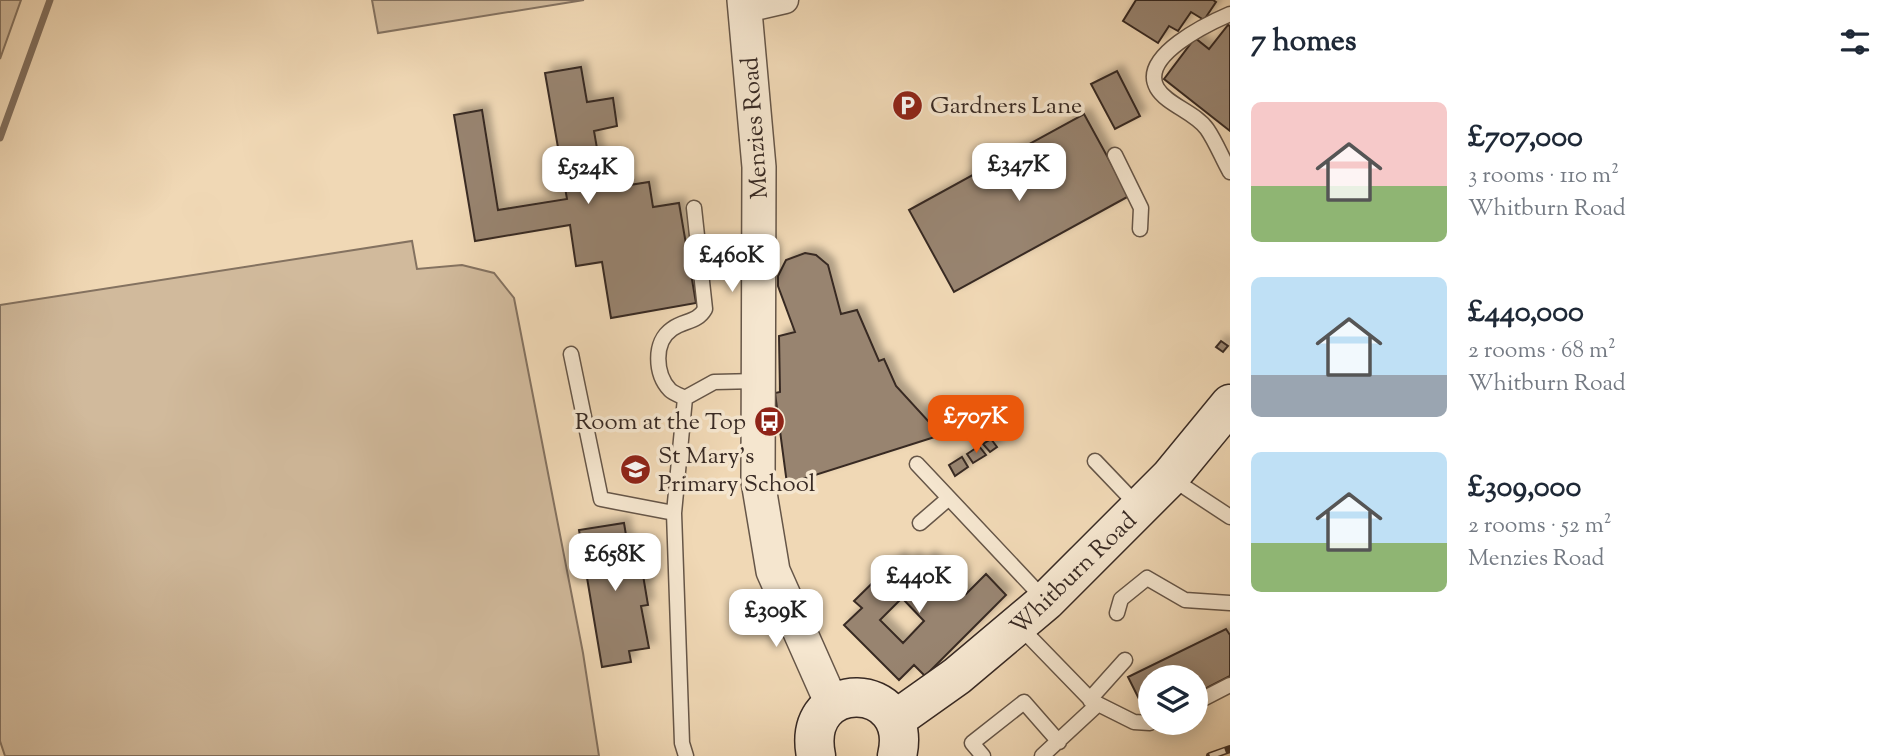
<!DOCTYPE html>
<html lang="en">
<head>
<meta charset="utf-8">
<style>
  body { margin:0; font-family:"Sorts Mill Goudy",serif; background:#f2f2f3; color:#1f2937; height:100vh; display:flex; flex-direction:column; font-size:26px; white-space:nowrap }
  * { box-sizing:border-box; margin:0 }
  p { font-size:23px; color:#747a83 }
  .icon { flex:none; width:38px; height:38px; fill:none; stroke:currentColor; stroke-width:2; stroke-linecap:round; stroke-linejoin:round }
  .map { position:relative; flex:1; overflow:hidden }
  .side { display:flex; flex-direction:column; background:#fff; width:665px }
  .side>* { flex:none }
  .tools { position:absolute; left:1138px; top:665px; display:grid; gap:14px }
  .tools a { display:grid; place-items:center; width:70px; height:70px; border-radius:50%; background:#fff; box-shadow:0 4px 18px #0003; font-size:35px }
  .price { position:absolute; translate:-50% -60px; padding:0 16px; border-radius:14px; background:#fff; color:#222; font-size:23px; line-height:46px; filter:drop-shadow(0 2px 4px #0008) }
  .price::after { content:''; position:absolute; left:50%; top:42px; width:21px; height:16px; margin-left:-10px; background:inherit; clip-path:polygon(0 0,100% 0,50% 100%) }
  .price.on { background:#ea580c; color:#fff }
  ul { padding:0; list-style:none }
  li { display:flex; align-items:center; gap:21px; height:175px; padding:0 21px }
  li span { display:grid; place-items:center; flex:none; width:196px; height:140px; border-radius:10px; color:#555 }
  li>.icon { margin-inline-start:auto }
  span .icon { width:84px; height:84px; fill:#fffc; stroke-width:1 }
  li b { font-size:30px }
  h2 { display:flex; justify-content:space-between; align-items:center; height:84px; padding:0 21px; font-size:30px }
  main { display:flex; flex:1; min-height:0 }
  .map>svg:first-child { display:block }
</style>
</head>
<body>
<main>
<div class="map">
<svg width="1230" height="756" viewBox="0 0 1230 756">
  <defs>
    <filter id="shadow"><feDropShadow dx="6" dy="-6" stdDeviation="3.5" flood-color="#0004"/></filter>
  </defs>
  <rect width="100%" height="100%" fill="#f0d8b5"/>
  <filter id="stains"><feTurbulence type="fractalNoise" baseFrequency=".00286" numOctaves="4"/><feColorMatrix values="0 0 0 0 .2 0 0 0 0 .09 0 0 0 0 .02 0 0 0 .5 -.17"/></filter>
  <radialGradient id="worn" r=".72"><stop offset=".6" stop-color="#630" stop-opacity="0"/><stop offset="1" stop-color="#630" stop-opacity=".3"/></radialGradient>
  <path fill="#d1ba9c" stroke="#847260" stroke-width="2" d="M0,0h21l-21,59z
    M372,0h212l-206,33z
    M412,241l5,28 45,-4 32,8 20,25 69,355 16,103h-594l-5,-15v-436z"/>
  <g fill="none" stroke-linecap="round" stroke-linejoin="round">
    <path stroke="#816f5e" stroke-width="7" d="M0,138l50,-138"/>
  </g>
  <path fill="#98846f" stroke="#382a24" stroke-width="2" fill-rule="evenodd" filter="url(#shadow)" d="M1136,0h77l3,2 -12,18 -13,-8 -13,19 -9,-5 -11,17 -35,-22z
    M1228,25l2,1v105l-66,-52 31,-41 14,11z
    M581,67l6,35 26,-4 4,28 -23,5 10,58 45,-7 4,25 26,-4 17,100 -85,15 -9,-56 -26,4 -6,-41 -95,16 -21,-126 28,-5 16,100 69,-11 -22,-126z
    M1117,71l23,45 -25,13 -24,-45z
    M1084,114l45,82 -175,96 -45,-82z
    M805,253l11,2 12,10 13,49 16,-4 22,51 5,-2 12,27 45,49 -154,49 -12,-91 5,-1 -1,-56 16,-4 -17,-46v-10l8,-16z
    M1221,341l7,5 -5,6 -7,-5z
    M991,439l6,8 -7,5 -7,-8z
    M979,446l7,9 -13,8 -6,-9z
    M962,457l6,10 -13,9 -6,-11z
    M624,523l6,36 10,-2 8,48 -7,1 8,42 -20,3 2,11 -29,5 -23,-137z
    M899,557l7,8 7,-7 8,8 8,-9 37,37 20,-20 20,21 -81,81 -11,-11 -15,15 -55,-55 18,-17 -8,-7zM902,598l22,23 -21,22 -23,-23z
    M1226,629l4,6v41l-35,18v-17h-45l-2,40 -20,-40z"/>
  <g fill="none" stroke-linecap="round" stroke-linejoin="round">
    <defs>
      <path id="service" d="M1230,14c-21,9 -91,42 -73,74 10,17 38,24 50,41 9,13 15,29 23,43
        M1115,155l26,53 -1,21
        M694,208l11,101c-8,14 -21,11 -33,20 -19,13 -17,45 -2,61 3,3 11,6 15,8l29,-16 44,-1
        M571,354l30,145 73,14 8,230 4,13
        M1095,461l44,46
        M917,464l128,136
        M1171,478l59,39
        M674,513l11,-115
        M920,523l29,-25
        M1117,613l4,-14 26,-21 38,22 45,3
        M1019,626l71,73 35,-39
        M1090,700l44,22 16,1
        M1195,703l35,-18
        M983,756l-11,-13 52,-41 35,40
        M1042,756l55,-51"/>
      <path id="minor" d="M746,9l39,-9"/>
      <path id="tertiary" d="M744,0l15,167 -1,314 15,90 59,133"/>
      <path id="secondary" d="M895,720l62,-44 89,-75 124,-124 60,-73
        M816,756c-16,-80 99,-76 81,0"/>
    </defs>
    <use href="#service" stroke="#665648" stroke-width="17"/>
    <use href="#minor" stroke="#665648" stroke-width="29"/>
    <use href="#tertiary" stroke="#665648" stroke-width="36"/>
    <use href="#secondary" stroke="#382a24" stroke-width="41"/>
    <use href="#service" stroke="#f5e6cf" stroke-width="14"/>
    <use href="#minor" stroke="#f5e6cf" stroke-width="26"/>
    <use href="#tertiary" stroke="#f5e6cf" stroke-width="33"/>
    <use href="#secondary" stroke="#f5e6cf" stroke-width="38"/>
    <defs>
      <path id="rail" d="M1210,756l20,-7"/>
    </defs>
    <use href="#rail" stroke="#382a24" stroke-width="8"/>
    <use href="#rail" stroke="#f5e6cf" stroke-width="5" stroke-dasharray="16" stroke-linecap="butt"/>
  </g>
  <defs>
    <symbol id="parking-disc" viewBox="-11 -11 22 22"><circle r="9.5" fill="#8f2418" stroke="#f5e6cf"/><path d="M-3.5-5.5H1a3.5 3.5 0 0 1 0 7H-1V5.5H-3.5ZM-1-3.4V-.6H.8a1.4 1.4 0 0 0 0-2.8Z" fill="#fff"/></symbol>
    <symbol id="bus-disc" viewBox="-11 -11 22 22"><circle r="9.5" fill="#8f2418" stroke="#f5e6cf"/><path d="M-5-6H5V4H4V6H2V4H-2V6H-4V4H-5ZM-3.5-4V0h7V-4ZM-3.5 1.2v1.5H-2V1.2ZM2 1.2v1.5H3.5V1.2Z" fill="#fff"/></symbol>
    <symbol id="school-disc" viewBox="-11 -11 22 22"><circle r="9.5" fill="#8f2418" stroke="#f5e6cf"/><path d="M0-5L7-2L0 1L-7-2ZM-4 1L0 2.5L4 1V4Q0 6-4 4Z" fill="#fff"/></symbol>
  </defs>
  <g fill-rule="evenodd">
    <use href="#parking-disc" x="890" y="88" width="35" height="35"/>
    <use href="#bus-disc" x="752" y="404" width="35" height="35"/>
    <use href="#school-disc" x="618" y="452" width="35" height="35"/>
  </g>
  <g text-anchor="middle" stroke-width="7" stroke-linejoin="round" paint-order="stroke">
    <g font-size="24" fill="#382a24" stroke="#f5e6cf" text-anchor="start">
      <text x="930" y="113">Gardners Lane</text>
      <text x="746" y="429" text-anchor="end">Room at the Top</text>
      <text x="658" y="463">St Mary's<tspan x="658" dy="28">Primary School</tspan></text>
    </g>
    <g font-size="24" fill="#382a24" stroke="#f5e6cf">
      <text transform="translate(754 128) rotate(-94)" y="8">Menzies Road</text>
      <text transform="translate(1073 573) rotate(-44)" y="8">Whitburn Road</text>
    </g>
  </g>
  <rect width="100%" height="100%" filter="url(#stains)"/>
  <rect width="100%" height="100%" fill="url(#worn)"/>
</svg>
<div class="tools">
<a><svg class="icon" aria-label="layers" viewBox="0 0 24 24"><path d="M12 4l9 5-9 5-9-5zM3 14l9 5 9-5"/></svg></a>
</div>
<b class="price" style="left:1019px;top:203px">£347K</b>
<b class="price" style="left:588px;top:206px">£524K</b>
<b class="price" style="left:732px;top:294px">£460K</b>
<b class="price on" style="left:976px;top:455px">£707K</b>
<b class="price" style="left:615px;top:593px">£658K</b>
<b class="price" style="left:919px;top:615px">£440K</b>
<b class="price" style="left:776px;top:649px">£309K</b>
</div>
<section class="side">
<h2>7 homes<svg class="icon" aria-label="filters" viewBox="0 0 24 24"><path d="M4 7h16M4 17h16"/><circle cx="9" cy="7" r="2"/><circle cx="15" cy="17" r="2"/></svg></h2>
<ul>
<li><span style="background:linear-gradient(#f6c9c9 60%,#8fb573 0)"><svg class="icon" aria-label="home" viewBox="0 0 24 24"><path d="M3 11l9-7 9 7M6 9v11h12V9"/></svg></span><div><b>£707,000</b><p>3 rooms · 110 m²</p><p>Whitburn Road</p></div></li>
<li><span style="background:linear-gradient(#bfe0f5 70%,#9aa5b1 0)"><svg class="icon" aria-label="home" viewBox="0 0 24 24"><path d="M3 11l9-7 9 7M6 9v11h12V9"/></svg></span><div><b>£440,000</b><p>2 rooms · 68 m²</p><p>Whitburn Road</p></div></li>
<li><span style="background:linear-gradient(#bfe0f5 65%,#8fb573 0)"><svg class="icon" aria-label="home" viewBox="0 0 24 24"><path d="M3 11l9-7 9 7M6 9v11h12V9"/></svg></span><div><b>£309,000</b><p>2 rooms · 52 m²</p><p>Menzies Road</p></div></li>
</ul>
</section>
</main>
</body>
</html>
